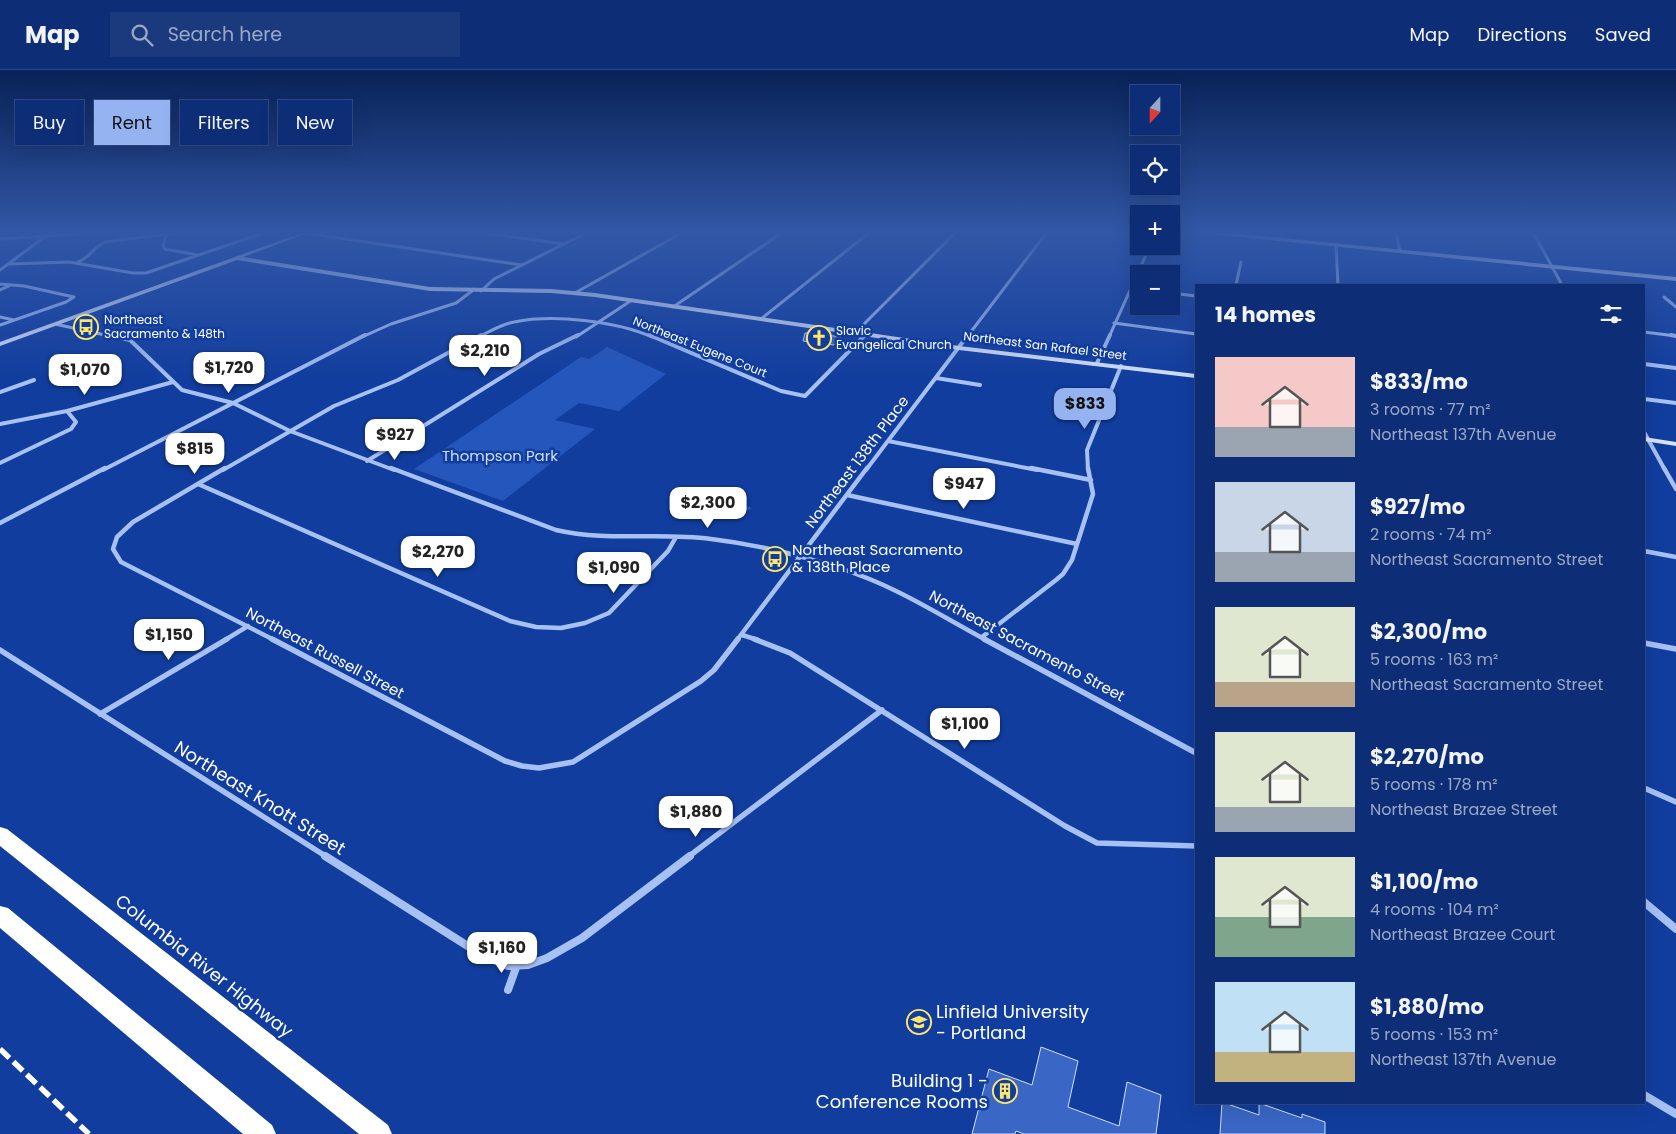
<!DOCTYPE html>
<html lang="en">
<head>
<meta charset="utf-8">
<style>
  body { margin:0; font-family:Poppins,sans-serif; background:#1b3a7e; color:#f1f3f6; height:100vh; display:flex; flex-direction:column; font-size:19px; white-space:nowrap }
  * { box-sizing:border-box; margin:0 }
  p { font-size:16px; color:#9aa8c5 }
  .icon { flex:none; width:28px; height:28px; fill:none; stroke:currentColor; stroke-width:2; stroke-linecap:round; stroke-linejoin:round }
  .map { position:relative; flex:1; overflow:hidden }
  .side { position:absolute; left:1195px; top:214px; width:450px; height:820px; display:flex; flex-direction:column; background:#0d2e76; border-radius:0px; box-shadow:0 5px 20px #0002,0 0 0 1px #2d4a88 }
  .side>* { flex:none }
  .guide { position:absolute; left:15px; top:30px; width:475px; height:45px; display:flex; gap:10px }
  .needle { width:32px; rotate:201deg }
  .fabs { position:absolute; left:1130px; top:15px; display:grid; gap:10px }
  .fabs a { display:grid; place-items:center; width:50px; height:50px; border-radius:0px; background:#0d2e76; box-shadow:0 5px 20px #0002,0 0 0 1px #2d4a88; font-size:25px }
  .price { position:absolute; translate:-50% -42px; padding:0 11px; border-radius:10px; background:#fff; color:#222; font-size:16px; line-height:32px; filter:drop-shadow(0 1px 2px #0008) }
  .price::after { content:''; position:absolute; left:50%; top:30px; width:15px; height:11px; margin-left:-8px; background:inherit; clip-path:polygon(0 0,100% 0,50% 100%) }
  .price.current { background:#95b2f1; color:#111 }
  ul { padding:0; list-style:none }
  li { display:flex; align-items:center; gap:15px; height:125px; padding:0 20px }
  li span { display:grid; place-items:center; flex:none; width:140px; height:100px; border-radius:0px; color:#555 }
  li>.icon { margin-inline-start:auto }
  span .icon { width:60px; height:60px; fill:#fffc; stroke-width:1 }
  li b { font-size:21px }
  h2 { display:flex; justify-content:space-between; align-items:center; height:60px; padding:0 20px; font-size:21px }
  .pill { padding:0 18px; border-radius:0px; background:#0d2e76; box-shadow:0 5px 20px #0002,0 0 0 1px #2d4a88; font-size:18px; line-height:45px }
  .pill.current { background:#95b2f1; color:#111 }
  header { display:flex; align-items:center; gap:30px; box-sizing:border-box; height:70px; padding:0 25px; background:#0d2e76; border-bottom:1px solid #2d4a88 }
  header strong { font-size:24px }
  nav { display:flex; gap:28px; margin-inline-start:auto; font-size:18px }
  .search { width:350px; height:45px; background:#1b3a7e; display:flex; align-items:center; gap:12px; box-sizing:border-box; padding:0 18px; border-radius:0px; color:#9aa8c5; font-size:19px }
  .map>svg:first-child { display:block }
</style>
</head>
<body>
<header>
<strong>Map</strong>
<div class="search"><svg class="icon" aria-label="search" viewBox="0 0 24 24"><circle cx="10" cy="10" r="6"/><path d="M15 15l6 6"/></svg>Search here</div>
<nav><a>Map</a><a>Directions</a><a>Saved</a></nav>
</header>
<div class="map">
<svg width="1676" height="1064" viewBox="0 0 1676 1064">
  <rect width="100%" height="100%" fill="#113d9e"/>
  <path fill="#2456bc" d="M607,277l59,27 -47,37 -40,-8 -24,17 40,9 -92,72 -89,-32 167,-112 8,2z
    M713,429l37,8 2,1 -18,10 -28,-9 -2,-3z"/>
  <path fill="#3a67c5" stroke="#d0dffe" d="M805,263h6l30,4 -7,8 -31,-4z
    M1041,977l37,14 -10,46 51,19 8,-44 34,13 -5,39h-132l-8,-3 -1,3h-43l17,-65 43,16z
    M1222,1032l37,13v-12l43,15v-4l23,8v12h-105z"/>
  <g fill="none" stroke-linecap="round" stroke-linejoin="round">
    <path stroke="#a7c1f5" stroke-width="3" d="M477,162l87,12
      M1396,162l4,19
      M1533,162l29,53
      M305,163l217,32
      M167,164l-4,11 2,4 33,6
      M0,169l103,-7
      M1336,175l2,40
      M78,192c11,-4 16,-15 27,-20l78,-10
      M9,194l60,-2 64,11h13l120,-41
      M0,200l51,-38
      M0,214l24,2 50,11 -8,5 -66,23
      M1236,215l5,-23
      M0,220l9,-4
      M481,221l13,-12 94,-47
      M575,223l108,-61
      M1171,223l25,3
      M1664,227l12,10
      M673,237l110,-75
      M0,247l14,3
      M761,249l109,-87
      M1114,253l82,11
      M55,254l59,13
      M1644,262l32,4
      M855,263l101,-101
      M362,267l29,-13 65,-21 16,-12
      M478,267c11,-5 24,-13 36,-15 39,-8 102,-1 138,15
      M576,267l56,-37
      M863,267l3,-3
      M967,267l80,-105
      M1109,267l41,-91"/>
    <path stroke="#a7c1f5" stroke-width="4" d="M108,265l22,5 52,50 51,13 57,28 104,39
      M649,265l132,56 24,5 60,-61
      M1671,265l5,1
      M1097,293l13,-28
      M1644,294l32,4
      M936,308l44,7
      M0,322l34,-12
      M1644,329l32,4
      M0,354l67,-13 106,-29
      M1644,362l21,38
      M888,371l149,29
      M367,391l172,-107 39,-19
      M0,393l71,-34 5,-7 -9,-11
      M103,400l262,-135
      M223,400l111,-64 64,-26 83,-45
      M866,400l102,-135
      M1088,400l-1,-20 34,-84"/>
    <path stroke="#a7c1f5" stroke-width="4.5" d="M225,398l-92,54 -16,15 -4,12 8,13 153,78
      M391,398l165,62c52,12 103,2 155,9 58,7 133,26 185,52 31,15 60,33 90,49
      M1031,398l60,12
      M1664,398l12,21
      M198,414l312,137 26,6 25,1 24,-5 24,-10 59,-62 8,-14
      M847,425l230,49
      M0,453l105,-55
      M1644,481l32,6
      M742,565l16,5
      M982,567l74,-57 7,-6 9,-14 21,-66 -5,-26
      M225,570l23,-14
      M737,570l130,-172"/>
    <path stroke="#a7c1f5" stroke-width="5.5" d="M272,569l233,122 17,5 17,2 34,-6 128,-81 13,-11 24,-31
      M754,569l36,14 275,173 32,17 99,3
      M984,569l212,114
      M1644,573l32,6
      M0,580l327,207
      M100,644l127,-75
      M1644,718l32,14
      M688,787l194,-147"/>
    <path stroke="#a7c1f5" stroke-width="8" d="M325,786l157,99 26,11 20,-1 19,-7 35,-20 108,-82
      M1644,832l32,27
      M508,920l9,-25
      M1644,1025l32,19"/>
    <path fill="#d7e3fd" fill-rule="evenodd" d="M304,162h7l-68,25 187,30 121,2 44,4 364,53 237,28v4l-237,-28 -364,-53 -44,-4 -121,-2 -193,-31 -237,86v-4z
      M1209,162h14l453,45v4l-465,-47z
      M1644,367l32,5v4l-32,-5z"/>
    <path fill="#fff" fill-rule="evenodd" d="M0,757l7,2 381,296 4,9h-33l-359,-288z
      M0,836l8,2 264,217 4,9h-33l-243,-206z"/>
    <path stroke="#fff" stroke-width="5.5" stroke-dasharray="13 5.5" stroke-linecap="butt" d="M0,979l89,85"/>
  </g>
  <linearGradient id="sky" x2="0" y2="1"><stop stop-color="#092257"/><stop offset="0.52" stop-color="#3257a6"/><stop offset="1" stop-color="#3257a6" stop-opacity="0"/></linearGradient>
  <rect width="1676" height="311" fill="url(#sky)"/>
  <defs>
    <symbol id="bus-ring" viewBox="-11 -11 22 22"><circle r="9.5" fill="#113d9e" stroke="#ffe66b" stroke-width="1.5"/><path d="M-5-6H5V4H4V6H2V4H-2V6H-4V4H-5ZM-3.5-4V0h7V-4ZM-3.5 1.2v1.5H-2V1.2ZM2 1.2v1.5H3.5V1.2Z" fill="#ffe66b"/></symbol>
    <symbol id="church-ring" viewBox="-11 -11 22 22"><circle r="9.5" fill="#113d9e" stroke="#ffe66b" stroke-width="1.5"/><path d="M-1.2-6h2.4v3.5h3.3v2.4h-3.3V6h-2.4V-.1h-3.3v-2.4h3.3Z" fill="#ffe66b"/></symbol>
    <symbol id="university-ring" viewBox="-11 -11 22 22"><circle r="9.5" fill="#113d9e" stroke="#ffe66b" stroke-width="1.5"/><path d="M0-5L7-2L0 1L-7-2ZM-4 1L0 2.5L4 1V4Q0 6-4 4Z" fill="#ffe66b"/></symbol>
    <symbol id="building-ring" viewBox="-11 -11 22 22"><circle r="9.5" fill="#113d9e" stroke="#ffe66b" stroke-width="1.5"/><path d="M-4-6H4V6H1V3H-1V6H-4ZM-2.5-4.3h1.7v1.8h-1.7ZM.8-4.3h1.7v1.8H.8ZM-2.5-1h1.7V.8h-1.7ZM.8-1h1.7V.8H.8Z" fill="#ffe66b"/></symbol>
  </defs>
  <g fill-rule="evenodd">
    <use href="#bus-ring" x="72" y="243" width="28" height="28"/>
    <use href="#church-ring" x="805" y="254" width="28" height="28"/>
    <use href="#bus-ring" x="761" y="475" width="28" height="28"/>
    <use href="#university-ring" x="905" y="938" width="28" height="28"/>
    <use href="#building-ring" x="991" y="1007" width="28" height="28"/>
  </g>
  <g text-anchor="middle" stroke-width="5" stroke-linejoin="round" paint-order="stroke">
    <g font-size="12" fill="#fff" stroke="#113d9e" text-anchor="start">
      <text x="104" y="254">Northeast<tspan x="104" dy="14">Sacramento &amp; 148th</tspan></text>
      <text x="836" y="265">Slavic<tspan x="836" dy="14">Evangelical Church</tspan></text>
    </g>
    <g font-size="12" fill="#fff" stroke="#113d9e">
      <text transform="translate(1045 276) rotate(7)" y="4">Northeast San Rafael Street</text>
      <text transform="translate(700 277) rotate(22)" y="4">Northeast Eugene Court</text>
    </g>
    <g font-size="15" fill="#d0dffe" stroke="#113d9e">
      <text x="500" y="391">Thompson Park</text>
    </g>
    <g font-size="15" fill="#fff" stroke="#113d9e">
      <text transform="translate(857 392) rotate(-53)" y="5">Northeast 138th Place</text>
      <text transform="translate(1027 576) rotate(28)" y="5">Northeast Sacramento Street</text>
      <text transform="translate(325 583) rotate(28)" y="5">Northeast Russell Street</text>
    </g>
    <g font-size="15" fill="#fff" stroke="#113d9e" text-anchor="start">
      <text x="792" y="485">Northeast Sacramento<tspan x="792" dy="17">&amp; 138th Place</tspan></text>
    </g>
    <g font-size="18" fill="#fff" stroke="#113d9e">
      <text transform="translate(260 728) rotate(32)" y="6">Northeast Knott Street</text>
      <text transform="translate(204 896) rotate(38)" y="6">Columbia River Highway</text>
    </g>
    <g font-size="18" fill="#fff" stroke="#113d9e" text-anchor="start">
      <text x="936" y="948">Linfield University<tspan x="936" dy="21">- Portland</tspan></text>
      <text x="988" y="1017" text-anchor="end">Building 1 -<tspan x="988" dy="21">Conference Rooms</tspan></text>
    </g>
  </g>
</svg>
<div class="fabs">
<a><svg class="needle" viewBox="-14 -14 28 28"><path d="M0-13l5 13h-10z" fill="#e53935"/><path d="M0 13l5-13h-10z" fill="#9aa8c5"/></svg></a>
<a><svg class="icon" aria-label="locate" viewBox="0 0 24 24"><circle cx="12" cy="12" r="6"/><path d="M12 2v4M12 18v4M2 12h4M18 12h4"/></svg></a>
<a>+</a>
<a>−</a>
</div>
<b class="price" style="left:485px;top:307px">$2,210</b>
<b class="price" style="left:229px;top:324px">$1,720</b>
<b class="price" style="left:85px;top:326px">$1,070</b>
<b class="price current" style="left:1085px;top:360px">$833</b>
<b class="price" style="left:395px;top:391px">$927</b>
<b class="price" style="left:195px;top:405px">$815</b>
<b class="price" style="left:964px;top:440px">$947</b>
<b class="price" style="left:708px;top:459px">$2,300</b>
<b class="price" style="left:438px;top:508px">$2,270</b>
<b class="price" style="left:614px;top:524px">$1,090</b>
<b class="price" style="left:169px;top:591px">$1,150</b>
<b class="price" style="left:965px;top:680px">$1,100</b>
<b class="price" style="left:696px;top:768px">$1,880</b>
<b class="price" style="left:502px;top:904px">$1,160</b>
<div class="guide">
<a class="pill">Buy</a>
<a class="pill current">Rent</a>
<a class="pill">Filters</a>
<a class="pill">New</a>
</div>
<section class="side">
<h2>14 homes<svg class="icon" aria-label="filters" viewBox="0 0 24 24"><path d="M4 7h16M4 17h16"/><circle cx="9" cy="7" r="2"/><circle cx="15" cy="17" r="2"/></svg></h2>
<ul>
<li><span style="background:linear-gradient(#f6c9c9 70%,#9aa5b1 0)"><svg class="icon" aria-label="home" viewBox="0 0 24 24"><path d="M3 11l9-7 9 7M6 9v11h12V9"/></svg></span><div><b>$833/mo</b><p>3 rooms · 77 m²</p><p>Northeast 137th Avenue</p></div></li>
<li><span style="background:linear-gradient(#c9d6e8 70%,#9aa5b1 0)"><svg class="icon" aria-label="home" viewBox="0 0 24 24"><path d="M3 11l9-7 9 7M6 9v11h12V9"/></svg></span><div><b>$927/mo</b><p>2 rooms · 74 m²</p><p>Northeast Sacramento Street</p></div></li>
<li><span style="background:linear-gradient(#dfe7d0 75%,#b9a48a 0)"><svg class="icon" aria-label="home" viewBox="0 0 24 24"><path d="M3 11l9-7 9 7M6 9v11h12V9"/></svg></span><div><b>$2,300/mo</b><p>5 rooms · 163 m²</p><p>Northeast Sacramento Street</p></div></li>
<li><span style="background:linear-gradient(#dfe7d0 75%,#9aa5b1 0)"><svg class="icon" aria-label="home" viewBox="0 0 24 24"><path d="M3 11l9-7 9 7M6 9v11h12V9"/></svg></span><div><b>$2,270/mo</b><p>5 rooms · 178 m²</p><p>Northeast Brazee Street</p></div></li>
<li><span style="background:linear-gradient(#dfe7d0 60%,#7fa58c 0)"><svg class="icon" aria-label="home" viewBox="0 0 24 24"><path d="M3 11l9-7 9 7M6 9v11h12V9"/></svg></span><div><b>$1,100/mo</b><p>4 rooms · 104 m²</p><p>Northeast Brazee Court</p></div></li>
<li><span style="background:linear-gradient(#bfe0f5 70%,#c2b280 0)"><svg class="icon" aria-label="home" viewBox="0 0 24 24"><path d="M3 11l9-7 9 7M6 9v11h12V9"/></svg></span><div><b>$1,880/mo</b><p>5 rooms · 153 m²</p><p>Northeast 137th Avenue</p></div></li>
</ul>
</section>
</div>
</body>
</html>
